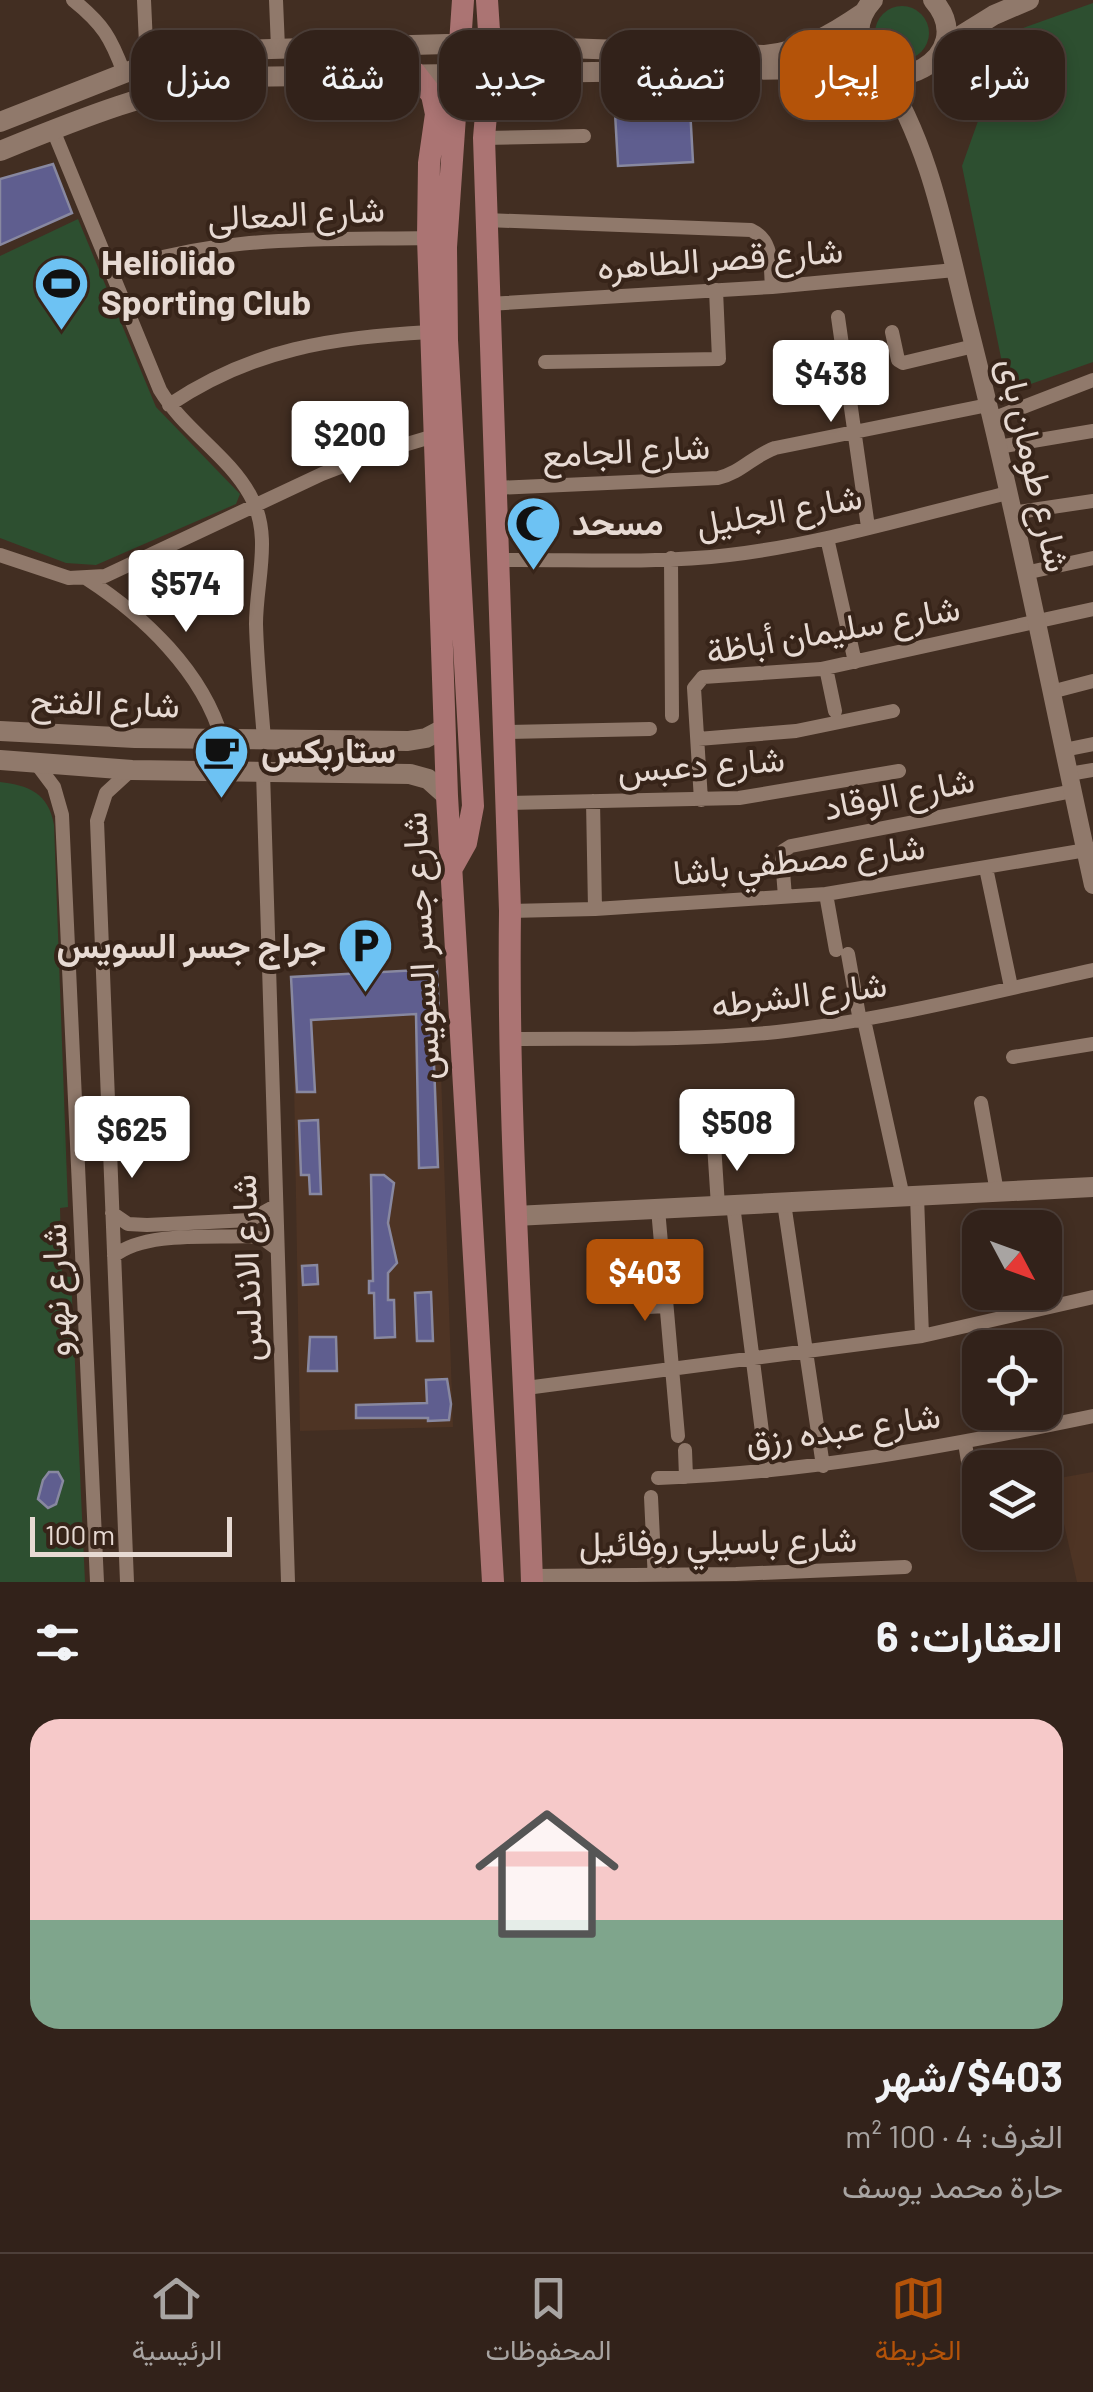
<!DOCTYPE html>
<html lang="ar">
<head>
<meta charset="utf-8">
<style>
  body { margin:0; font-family:Barlow,Vazirmatn,sans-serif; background:#3d2f27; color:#f1f3f6; direction:rtl; height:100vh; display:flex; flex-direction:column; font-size:38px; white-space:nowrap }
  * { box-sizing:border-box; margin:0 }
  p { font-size:32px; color:#a8a4a2 }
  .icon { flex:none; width:55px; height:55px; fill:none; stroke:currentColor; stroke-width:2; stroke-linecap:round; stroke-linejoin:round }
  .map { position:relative; height:1582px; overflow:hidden; direction:ltr }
  .side { display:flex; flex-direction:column; background:#32221a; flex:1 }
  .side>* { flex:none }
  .top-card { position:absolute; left:30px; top:30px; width:1035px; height:90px; direction:rtl; display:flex; gap:20px }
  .needle { width:65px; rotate:131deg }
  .controls { position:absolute; left:962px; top:1210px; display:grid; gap:20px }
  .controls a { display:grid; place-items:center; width:100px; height:100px; border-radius:20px; background:#32221a; box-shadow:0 5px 15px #0003,0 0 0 2px #4d3f39; font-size:50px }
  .scale { position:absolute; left:30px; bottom:25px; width:202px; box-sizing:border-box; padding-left:10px; border:5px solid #e7dad3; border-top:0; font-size:28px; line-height:35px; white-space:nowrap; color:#e7dad3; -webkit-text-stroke:8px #372419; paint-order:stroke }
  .price { position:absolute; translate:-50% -85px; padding:0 22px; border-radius:10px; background:#fff; color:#222; font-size:32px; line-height:65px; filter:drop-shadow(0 2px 5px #0008) }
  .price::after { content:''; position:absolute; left:50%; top:60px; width:30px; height:22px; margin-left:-15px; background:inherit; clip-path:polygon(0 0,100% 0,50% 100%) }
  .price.current { background:#b45309; color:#fff }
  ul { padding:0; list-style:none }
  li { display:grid; align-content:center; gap:20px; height:530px; padding:0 30px }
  li span { display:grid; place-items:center; height:310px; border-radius:30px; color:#555 }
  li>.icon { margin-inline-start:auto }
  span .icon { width:180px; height:180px; fill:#fffc; stroke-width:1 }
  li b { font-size:42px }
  h2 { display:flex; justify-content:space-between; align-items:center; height:120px; padding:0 30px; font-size:42px }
  .pill { padding:0 35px; border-radius:30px; background:#32221a; box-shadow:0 5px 15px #0003,0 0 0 2px #4d3f39; font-size:35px; line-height:90px }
  .pill.current { background:#b45309; color:#fff }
  .menu { display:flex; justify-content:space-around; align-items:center; height:140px; border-top:2px solid #4d3f39; background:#32221a; font-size:28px; color:#a8a4a2 }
  .menu a { display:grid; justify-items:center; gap:5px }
  .menu .current { color:#b45309 }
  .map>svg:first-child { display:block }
</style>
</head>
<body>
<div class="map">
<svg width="1093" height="1582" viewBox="0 0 1093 1582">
  <rect width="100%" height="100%" fill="#422e22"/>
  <path fill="#4e3424" d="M439,1013l14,414 -153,4 -7,-410z
    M1093,1472v110h-16l-23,-103z"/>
  <path fill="#2d4f30" d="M1093,3v359l-85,30 -46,-226 26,-73 35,-65z
    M875 33a27 27 0 1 1 54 0a27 27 0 1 1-54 0Z
    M78,219l78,188 84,87 -4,10 -140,61 -30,-2 -66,-25v-282z
    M0,782c29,3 49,12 54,43l14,382 -8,1 2,68 9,1 14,305h-85z"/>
  <path fill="#5f5e8f" stroke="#8888a0" stroke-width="2.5" d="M689,90l4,72 -75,4 -4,-71z
    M53,164l19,49 -72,32v-66z
    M437,969l2,44h-7l6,154 -19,1 -3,-154 -105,6 4,72h-18l-6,-115z
    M318,1120l3,74h-11l-1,-19h-8l-2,-54z
    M371,1175h13l10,8 -6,40 9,40 -9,10v27h6l1,37 -20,1 -1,-45h-5v-12h4z
    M317,1265l1,19 -15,1 -1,-19z
    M431,1292l2,49h-16l-2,-48z
    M310,1337h26l1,34h-29z
    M447,1379l4,25 -2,16 -21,1v-3h-72v-13l71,-2 -1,-23z
    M49,1472h9l5,9 -7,23 -8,4 -10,-9 5,-19z"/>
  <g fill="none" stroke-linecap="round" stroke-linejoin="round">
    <path stroke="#90796b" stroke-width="14" d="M73,0c30,24 38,38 51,73
      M144,0l3,66
      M276,0l2,48
      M53,130l107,260c24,40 68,65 90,105 23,40 6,86 6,129 1,38 5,77 8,115
      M484,138l100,-2
      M486,220l265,10c23,11 19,35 21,57
      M111,273c102,-39 209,-33 317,-35
      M488,304l284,-17 183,-17
      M838,317l30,210
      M892,332l6,28 5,3 71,-17
      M545,362l174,-3 -3,-69
      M169,405c85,-57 162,-67 261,-73
      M992,419l101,-39
      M998,447l95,-16
      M495,488l223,-10c23,-5 36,-23 57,-30l213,-43
      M1012,513l81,-12
      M827,538l28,124
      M0,555l69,23 36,-2 217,-102 55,-21 57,-17
      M671,558l1,158
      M498,560c76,-1 155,4 231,-5 94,-11 187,-40 279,-62
      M1025,573l68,-15
      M87,579c57,37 116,93 135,160
      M826,668l9,43
      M1051,692l42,-11
      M504,732l146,-3
      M698,739l98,-8 97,-20
      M1064,750l29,-6
      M36,763l18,24 8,28 35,767
      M263,772l25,810
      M1069,774l24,-4
      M701,800l-7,-112 9,-11 118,-8 272,-60
      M593,801l2,108
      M506,803l233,-5 160,-27
      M986,868l25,119
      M826,894l10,56
      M785,897l-3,-39 1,-7 8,-5 282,-55
      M510,911l85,-2 231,-15 266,-45
      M848,954l12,67
      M864,1020l39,177
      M508,1039c89,-1 180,2 269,-7 107,-12 211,-39 316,-62
      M1013,1057l80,-13
      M981,1103l16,89
      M714,1144l4,62
      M917,1196l5,140
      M784,1203l39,263
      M733,1205l34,266
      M658,1209l20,227
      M112,1213l16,11 19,1 103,-5 25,-14
      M114,1256c31,-25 97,-18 137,-20l14,4 11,8
      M648,1307l18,-1
      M526,1388l396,-52 171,-39
      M965,1443l6,37
      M685,1450l1,27
      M658,1478c148,-5 291,-32 435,-62
      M651,1497l4,84
      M532,1576l204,-2 169,-7
      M127,1582l-30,-761 9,-28 24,-22"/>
    <path stroke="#90796b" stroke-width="18" d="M881,69c51,79 65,169 88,258 47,184 83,372 124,558"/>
    <path stroke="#90796b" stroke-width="20" d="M873,0c-11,12 -17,27 -12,44 19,66 122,13 72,-44
      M944,46l50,-31 35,-15
      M0,122l135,-53 51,-12 52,-7 209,-6 318,11c38,-4 66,-20 98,-42
      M0,151c79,-32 155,-63 240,-74l639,-9
      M0,731l135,7 273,3 18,-3 19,-10
      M0,760l132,10 278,4 18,5 19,17
      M515,1216l578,-29"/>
    <path stroke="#ab7473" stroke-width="22" d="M487,0l2,31 10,15
      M505,72l-18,31 -3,35 26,773c-3,224 15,447 22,671
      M415,73l17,22 4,19 -7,49 -1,75 19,558 46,786
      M452,868l14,-25 7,-37 -26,-466 -1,-93 17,-247"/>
  </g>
  <defs>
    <symbol id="stadium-pin" viewBox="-11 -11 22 30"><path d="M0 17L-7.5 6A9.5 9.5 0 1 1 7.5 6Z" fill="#6dc2f3" stroke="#372419"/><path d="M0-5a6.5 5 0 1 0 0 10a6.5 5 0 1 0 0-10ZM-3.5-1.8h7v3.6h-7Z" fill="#111"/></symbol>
    <symbol id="mosque-pin" viewBox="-11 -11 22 30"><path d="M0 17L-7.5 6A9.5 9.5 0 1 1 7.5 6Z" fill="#6dc2f3" stroke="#372419"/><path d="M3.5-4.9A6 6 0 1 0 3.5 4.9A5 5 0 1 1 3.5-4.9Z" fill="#111"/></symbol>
    <symbol id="cafe-pin" viewBox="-11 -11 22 30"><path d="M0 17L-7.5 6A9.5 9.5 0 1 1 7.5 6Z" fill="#6dc2f3" stroke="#372419"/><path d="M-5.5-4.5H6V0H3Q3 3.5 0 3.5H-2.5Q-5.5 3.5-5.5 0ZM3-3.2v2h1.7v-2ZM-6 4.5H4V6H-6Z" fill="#111"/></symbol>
    <symbol id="parking-pin" viewBox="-11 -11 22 30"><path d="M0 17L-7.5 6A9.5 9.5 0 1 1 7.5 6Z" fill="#6dc2f3" stroke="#372419"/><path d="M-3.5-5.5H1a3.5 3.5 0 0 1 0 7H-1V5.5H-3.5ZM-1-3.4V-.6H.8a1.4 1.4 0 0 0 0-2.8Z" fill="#111"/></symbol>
  </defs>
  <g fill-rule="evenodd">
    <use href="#stadium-pin" x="30" y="252" width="63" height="86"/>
    <use href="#mosque-pin" x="502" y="492" width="63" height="86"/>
    <use href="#cafe-pin" x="190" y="720" width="63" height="86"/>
    <use href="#parking-pin" x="334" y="914" width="63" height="86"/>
  </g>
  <g text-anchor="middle" stroke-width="8" stroke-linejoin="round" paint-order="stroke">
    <g font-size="35" fill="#e7dad3" stroke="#372419">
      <text transform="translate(296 214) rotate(-3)" y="12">شارع المعالى</text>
      <text transform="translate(720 259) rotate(-4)" y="12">شارع قصر الطاهره</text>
      <text transform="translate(626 451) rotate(-3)" y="12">شارع الجامع</text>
      <text transform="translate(1034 465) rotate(77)" y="12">شارع طومان باى</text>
      <text transform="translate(779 511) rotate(-10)" y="12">شارع الجليل</text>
      <text transform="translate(833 630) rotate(-10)" y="12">شارع سليمان أباظة</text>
      <text transform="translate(105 703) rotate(2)" y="12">شارع الفتح</text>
      <text transform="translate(701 765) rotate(-4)" y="12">شارع دعبس</text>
      <text transform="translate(899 794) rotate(-11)" y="12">شارع الوقاد</text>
      <text transform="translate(799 860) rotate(-6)" y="12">شارع مصطفي باشا</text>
      <text transform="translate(421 946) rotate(-93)" y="12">شارع جسر السويس</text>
      <text transform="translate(799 995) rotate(-7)" y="12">شارع الشرطه</text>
      <text transform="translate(247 1268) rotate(-92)" y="12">شارع الاندلس</text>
      <text transform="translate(56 1290) rotate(-92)" y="12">شارع نهرو</text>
      <text transform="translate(843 1429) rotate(-8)" y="12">شارع عبده رزق</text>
      <text transform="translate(718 1542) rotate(-1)" y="12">شارع باسيلي روفائيل</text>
    </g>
    <g font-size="35" font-weight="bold" fill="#e7dad3" stroke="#372419" text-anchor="start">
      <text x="101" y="275">Heliolido<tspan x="101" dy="40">Sporting Club</tspan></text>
      <text x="572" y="535">مسحد</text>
      <text x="261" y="763">ستاربكس</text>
      <text x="326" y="958" text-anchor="end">جراج جسر السويس</text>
    </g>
  </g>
</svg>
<div class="controls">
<a><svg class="needle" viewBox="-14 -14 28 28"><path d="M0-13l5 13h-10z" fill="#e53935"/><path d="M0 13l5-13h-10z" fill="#a8a4a2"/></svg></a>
<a><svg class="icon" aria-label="locate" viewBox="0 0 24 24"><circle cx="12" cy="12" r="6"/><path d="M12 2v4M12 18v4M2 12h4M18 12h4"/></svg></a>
<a><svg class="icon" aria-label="layers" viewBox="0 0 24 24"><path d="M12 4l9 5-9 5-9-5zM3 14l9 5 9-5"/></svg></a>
</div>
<div class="scale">100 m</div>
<b class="price" style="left:831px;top:425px">$438</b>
<b class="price" style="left:350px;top:486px">$200</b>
<b class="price" style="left:186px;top:635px">$574</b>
<b class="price" style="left:737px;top:1174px">$508</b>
<b class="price" style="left:132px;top:1181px">$625</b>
<b class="price current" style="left:645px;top:1324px">$403</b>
<div class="top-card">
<a class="pill">شراء</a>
<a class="pill current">إيجار</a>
<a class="pill">تصفية</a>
<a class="pill">جديد</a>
<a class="pill">شقة</a>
<a class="pill">منزل</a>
</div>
</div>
<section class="side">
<h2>العقارات: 6<svg class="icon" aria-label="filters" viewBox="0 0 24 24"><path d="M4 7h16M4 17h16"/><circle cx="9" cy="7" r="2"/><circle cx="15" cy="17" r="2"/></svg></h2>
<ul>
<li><span style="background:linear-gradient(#f6c9c9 65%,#7fa58c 0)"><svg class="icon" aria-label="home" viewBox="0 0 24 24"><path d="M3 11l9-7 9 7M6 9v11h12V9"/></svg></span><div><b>$403/شهر</b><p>الغرف: 4 · 100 m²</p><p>حارة محمد يوسف</p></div></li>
</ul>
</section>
<nav class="menu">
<a class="current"><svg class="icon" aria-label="map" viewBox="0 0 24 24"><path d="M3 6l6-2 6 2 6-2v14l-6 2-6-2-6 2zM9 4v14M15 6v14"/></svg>الخريطة</a>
<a><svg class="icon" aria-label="saved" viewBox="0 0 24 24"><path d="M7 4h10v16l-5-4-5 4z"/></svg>المحفوظات</a>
<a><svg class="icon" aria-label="home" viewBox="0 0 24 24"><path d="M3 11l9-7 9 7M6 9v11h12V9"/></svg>الرئيسية</a>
</nav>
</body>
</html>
